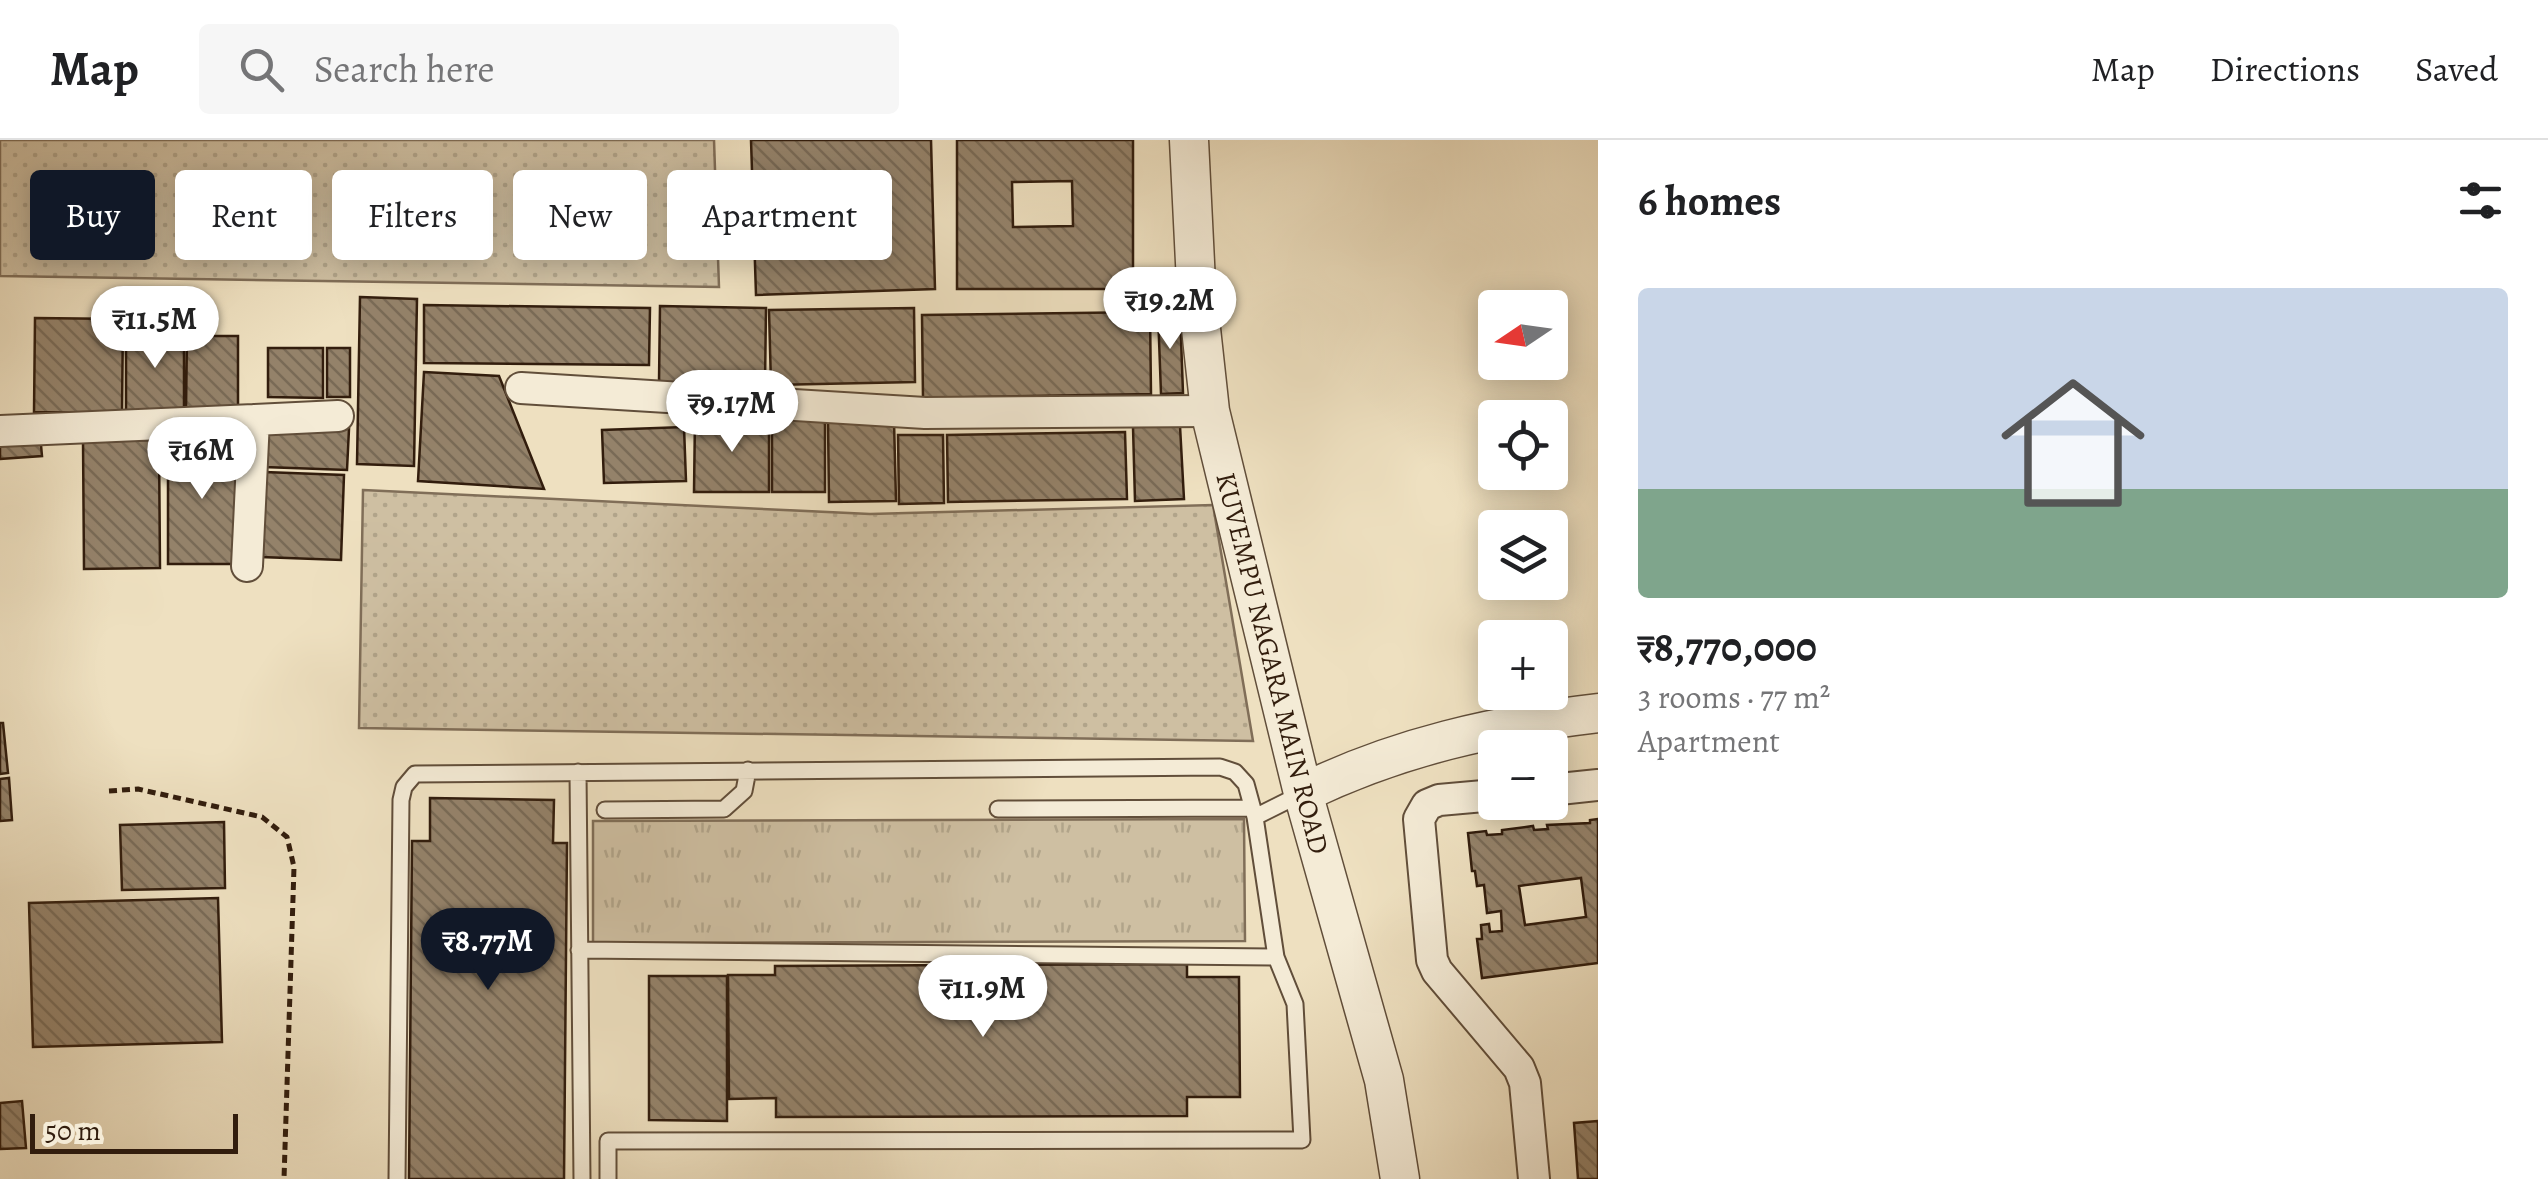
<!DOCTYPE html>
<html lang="en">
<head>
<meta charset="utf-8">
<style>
  body { margin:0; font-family:Alegreya,serif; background:#f6f6f6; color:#202124; height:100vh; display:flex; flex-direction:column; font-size:38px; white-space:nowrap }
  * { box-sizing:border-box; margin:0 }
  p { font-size:32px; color:#757577 }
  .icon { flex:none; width:55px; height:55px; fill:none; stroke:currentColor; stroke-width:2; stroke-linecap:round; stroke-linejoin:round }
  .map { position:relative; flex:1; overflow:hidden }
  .details { display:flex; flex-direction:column; background:#fff; width:950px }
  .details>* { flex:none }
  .top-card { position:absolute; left:30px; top:30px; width:950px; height:90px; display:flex; gap:20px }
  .needle { width:65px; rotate:257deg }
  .fabs { position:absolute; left:1478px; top:150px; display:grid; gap:20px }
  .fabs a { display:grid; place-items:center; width:90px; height:90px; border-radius:10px; background:#fff; box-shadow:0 5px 25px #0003; font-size:50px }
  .scale { position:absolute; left:30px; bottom:25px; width:208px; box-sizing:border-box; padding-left:10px; border:5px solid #321d0d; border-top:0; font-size:28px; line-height:35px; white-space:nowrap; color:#321d0d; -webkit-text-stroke:8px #f4ebd6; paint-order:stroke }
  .price { position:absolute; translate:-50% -85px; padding:0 22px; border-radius:35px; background:#fff; color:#222; font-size:32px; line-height:65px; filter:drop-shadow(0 2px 5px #0008) }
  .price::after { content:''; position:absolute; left:50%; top:60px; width:30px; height:22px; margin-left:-15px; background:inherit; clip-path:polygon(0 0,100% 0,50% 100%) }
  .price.current { background:#111827; color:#fff }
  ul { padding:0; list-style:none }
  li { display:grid; align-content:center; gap:20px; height:530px; padding:0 40px }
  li+li { border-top:2px solid #e0e0e0 }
  li span { display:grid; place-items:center; height:310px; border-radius:10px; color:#555 }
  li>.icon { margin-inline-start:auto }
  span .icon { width:180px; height:180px; fill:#fffc; stroke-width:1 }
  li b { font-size:42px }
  h2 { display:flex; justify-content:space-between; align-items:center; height:120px; padding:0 40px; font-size:42px }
  .chip { padding:0 35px; border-radius:10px; background:#fff; box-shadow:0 5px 25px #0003; font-size:35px; line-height:90px }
  .chip.current { background:#111827; color:#fff }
  header { display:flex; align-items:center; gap:60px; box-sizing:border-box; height:140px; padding:0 50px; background:#fff; border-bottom:2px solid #e0e0e0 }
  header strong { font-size:48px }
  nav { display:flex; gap:55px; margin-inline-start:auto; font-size:35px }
  .search { width:700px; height:90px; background:#f6f6f6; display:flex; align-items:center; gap:25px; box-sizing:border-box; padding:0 35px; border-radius:10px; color:#757577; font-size:38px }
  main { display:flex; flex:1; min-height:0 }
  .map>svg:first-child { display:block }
</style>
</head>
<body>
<header>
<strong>Map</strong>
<div class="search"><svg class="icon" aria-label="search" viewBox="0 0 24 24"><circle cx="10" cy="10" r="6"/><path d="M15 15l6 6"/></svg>Search here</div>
<nav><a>Map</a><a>Directions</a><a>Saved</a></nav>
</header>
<main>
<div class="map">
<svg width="1598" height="1039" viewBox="0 0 1598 1039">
  <defs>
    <pattern id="grass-dots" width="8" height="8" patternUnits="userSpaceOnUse" patternTransform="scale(2.5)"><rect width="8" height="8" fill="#cebfa2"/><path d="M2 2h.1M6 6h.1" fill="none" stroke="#b1a48a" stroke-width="1.8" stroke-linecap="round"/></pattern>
    <pattern id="park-tufts" width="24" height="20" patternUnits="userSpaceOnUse" patternTransform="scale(2.5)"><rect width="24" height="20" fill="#cebfa2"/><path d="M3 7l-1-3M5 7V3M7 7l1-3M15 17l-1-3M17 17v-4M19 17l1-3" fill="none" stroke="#b1a48a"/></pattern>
    <pattern id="building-back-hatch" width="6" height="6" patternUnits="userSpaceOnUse" patternTransform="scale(2.5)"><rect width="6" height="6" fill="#94826a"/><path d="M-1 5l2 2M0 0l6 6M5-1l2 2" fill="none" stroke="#796a56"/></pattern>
  </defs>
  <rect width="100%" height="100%" fill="#eee0c0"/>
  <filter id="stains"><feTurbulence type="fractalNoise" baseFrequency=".002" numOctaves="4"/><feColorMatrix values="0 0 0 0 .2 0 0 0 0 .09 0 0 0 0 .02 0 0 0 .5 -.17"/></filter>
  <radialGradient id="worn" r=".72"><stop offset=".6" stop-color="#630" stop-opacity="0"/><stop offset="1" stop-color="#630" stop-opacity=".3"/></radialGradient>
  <path fill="url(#grass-dots)" stroke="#806e58" stroke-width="2.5" d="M0,0h714l5,147 -719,-11z
    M363,350l507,24 343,-9 40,236 -894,-13z"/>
  <path fill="url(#park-tufts)" stroke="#806e58" stroke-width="2.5" d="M1244,679l1,122 -652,2v-122z"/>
  <path fill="url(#building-back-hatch)" stroke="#321d0d" stroke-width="2.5" fill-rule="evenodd" d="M751,0h180l4,149 -179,6zM861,54l1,43 -53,1v-43z
    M957,0h176v149h-176zM1072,41l1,45 -60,1 -1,-45z
    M360,157l57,2 -3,167 -57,-2z
    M424,165l226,3 -1,57 -225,-2z
    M660,166l106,2 -1,76 -106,-2z
    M914,168l1,74 -144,3 -2,-75z
    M1180,171l3,82 -22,1 -3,-82z
    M1150,172l1,82 -228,4 -1,-83z
    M35,178l88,1 -1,94 -88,-1z
    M126,191l58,1v79l-58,-1z
    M187,196h51v72h-52z
    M268,208h55v50l-55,-1z
    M327,208h23v49h-23z
    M424,232l75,4 45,113 -126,-8z
    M695,277h74v75h-75z
    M772,279h53v73h-53z
    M894,281l2,80 -67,1 -1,-80z
    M266,286l83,3 -2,41 -83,-3z
    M1180,286l4,73 -49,2 -2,-74z
    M684,287l2,54 -82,2 -2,-53z
    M1125,292l2,67 -179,3 -1,-67z
    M40,294l2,22 -42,3v-21z
    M898,295h45l1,68 -45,1z
    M83,300h76l1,128 -76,1z
    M168,301h68v123h-68z
    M264,332l80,3 -3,85 -80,-3z
    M0,583h3l5,50 -8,1z
    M9,638l3,42 -12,1v-42z
    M430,658l124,2 -1,43h14l-3,336h-155l3,-338h18z
    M1598,679v144l-116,15 -5,-39h5l-1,-14 8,-1 1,8 12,-1 -1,-20 -14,2 -3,-28 -7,1 -2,-15h-3l-4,-38 18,-2 1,4 15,-1v-4l31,-4 1,4 14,-1 -1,-4 43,-2v-3zM1581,738l5,39 -61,8 -6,-39z
    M224,682l1,66 -103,2 -2,-65z
    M218,758l4,144 -189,5 -4,-144z
    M1187,824v13h52l1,120h-53v19l-411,1v-19l-47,1 -1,-124h47v-9z
    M649,836h78v145l-78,-1z
    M22,961l4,47 -26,1v-46z
    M1598,981v58h-20l-4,-56z"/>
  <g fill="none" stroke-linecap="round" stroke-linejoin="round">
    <defs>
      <path id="service" d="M578,632l4,407
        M998,669l254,-1
        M605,670l119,-1 20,-18 4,-21
        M1255,677l46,-23
        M579,810l697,7
        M397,1039l4,-379 3,-13 11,-13 805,-7 15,5 11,12 9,33 21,140 19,47 7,136 -694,1v38"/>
      <path id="minor" d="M521,248l404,25 285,-2
        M0,291l254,-11
        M247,426l7,-146 84,-4
        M1550,650l48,-5
        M1495,655l-56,5 -12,5 -8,14 13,141 5,11 82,97 6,15 9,96"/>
      <path id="tertiary" d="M1189,0l7,143 14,128 93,382 81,287 16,99
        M1303,653c94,-46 192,-68 295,-80"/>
    </defs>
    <use href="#service" stroke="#614e3a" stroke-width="19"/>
    <use href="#minor" stroke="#614e3a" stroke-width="34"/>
    <use href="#tertiary" stroke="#614e3a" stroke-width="41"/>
    <path stroke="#321d0d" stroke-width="5" stroke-dasharray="8 5" stroke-linecap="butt" d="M109,651l29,-2 124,28 25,20 7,30 -10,312"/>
    <use href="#service" stroke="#f4ebd6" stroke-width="15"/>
    <use href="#minor" stroke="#f4ebd6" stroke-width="30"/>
    <use href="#tertiary" stroke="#f4ebd6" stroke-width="38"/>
  </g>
  <g text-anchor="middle" stroke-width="8" stroke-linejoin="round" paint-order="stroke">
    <g font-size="28" fill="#321d0d" stroke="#f4ebd6">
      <text transform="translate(1273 523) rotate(76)" y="10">KUVEMPU NAGARA MAIN ROAD</text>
    </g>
  </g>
  <rect width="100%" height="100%" filter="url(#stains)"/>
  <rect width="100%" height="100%" fill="url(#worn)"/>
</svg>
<div class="fabs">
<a><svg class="needle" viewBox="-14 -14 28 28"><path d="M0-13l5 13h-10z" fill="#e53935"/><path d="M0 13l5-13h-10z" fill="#757577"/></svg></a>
<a><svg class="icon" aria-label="locate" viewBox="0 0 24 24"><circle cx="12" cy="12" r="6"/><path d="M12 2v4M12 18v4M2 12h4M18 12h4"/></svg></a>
<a><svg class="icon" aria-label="layers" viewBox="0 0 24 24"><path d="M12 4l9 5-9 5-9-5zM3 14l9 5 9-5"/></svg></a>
<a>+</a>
<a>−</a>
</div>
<div class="scale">50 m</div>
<b class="price" style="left:1170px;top:212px">₹19.2M</b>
<b class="price" style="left:155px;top:231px">₹11.5M</b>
<b class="price" style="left:732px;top:315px">₹9.17M</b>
<b class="price" style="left:202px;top:362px">₹16M</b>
<b class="price current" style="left:488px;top:853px">₹8.77M</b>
<b class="price" style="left:983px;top:900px">₹11.9M</b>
<div class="top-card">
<a class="chip current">Buy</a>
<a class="chip">Rent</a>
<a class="chip">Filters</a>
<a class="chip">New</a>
<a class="chip">Apartment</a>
</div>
</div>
<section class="details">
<h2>6 homes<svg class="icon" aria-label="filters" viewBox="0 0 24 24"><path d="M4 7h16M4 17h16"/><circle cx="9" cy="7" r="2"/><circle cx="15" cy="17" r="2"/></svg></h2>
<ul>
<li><span style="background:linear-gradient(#c9d6e8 65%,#7fa58c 0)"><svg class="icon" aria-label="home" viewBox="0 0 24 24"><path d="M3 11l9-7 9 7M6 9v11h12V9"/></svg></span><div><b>₹8,770,000</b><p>3 rooms · 77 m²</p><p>Apartment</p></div></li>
</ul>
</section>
</main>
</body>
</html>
